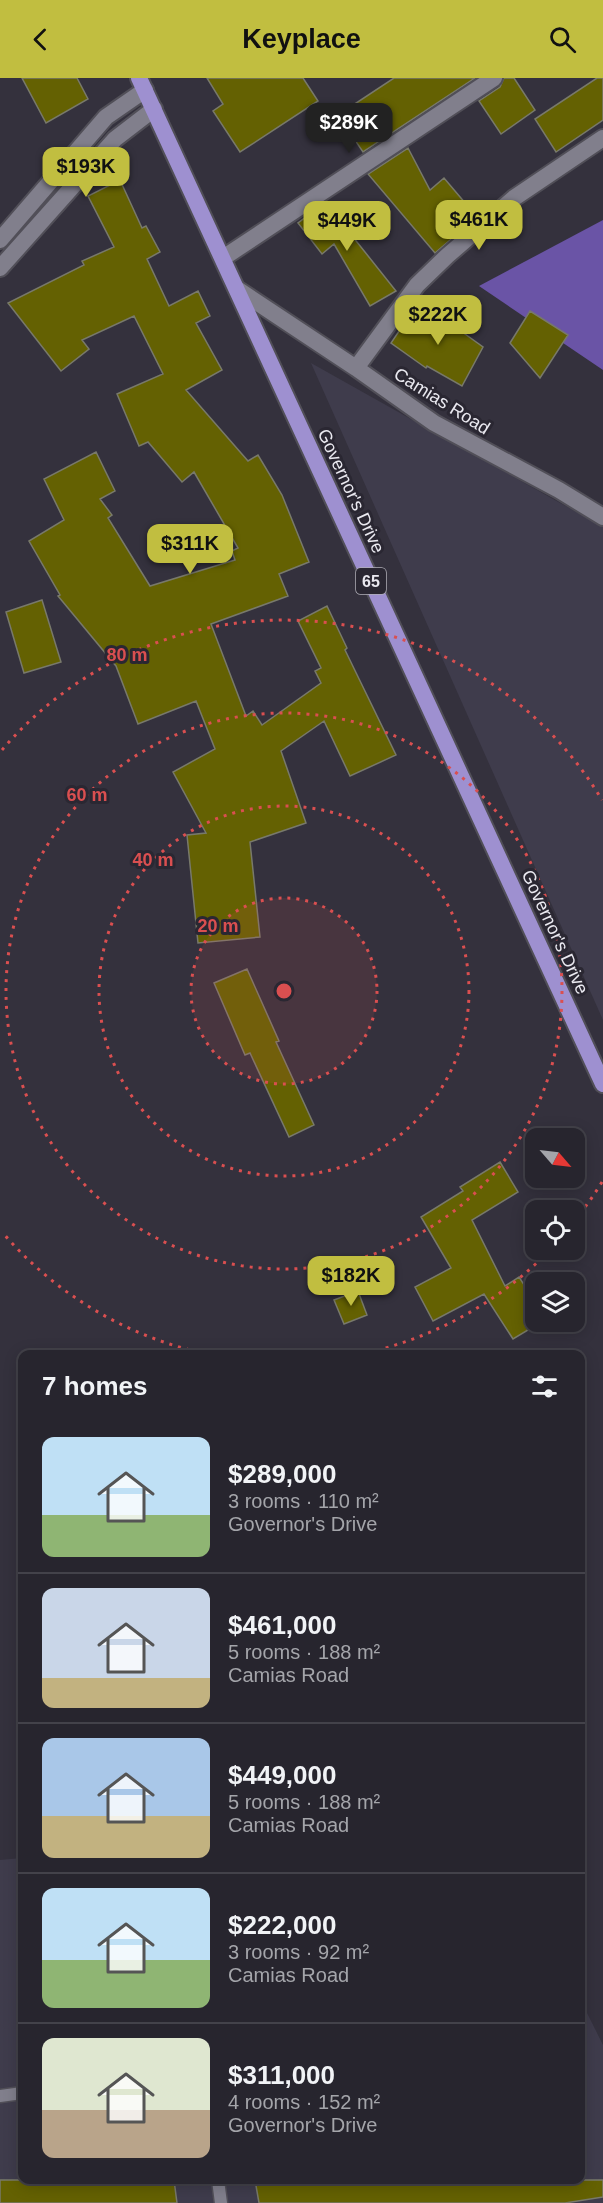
<!DOCTYPE html>
<html lang="en">
<head>
<meta charset="utf-8">
<style>
  body { margin:0; font-family:Helvetica,sans-serif; background:#2f2d36; color:#f1f3f6; height:100vh; display:flex; flex-direction:column; font-size:22px; white-space:nowrap }
  * { box-sizing:border-box; margin:0 }
  p { font-size:20px; color:#a4a5aa }
  .icon { flex:none; width:33px; height:33px; fill:none; stroke:currentColor; stroke-width:2; stroke-linecap:round; stroke-linejoin:round }
  .map { position:relative; flex:1; overflow:hidden }
  .panel { position:absolute; left:18px; top:1272px; width:567px; height:834px; display:flex; flex-direction:column; background:#27252e; border-radius:12px; box-shadow:0 3px 15px #0003,0 0 0 2px #43424a }
  .panel>* { flex:none }
  .needle { width:39px; rotate:118deg }
  .buttons { position:absolute; left:525px; top:1050px; display:grid; gap:12px }
  .buttons a { display:grid; place-items:center; width:60px; height:60px; border-radius:12px; background:#27252e; box-shadow:0 3px 15px #0003,0 0 0 2px #43424a; font-size:30px }
  .price { position:absolute; translate:-50% -51px; padding:0 14px; border-radius:12px; background:#c1be40; color:#111; font-size:20px; line-height:39px; filter:drop-shadow(0 2px 3px #0008) }
  .price::after { content:''; position:absolute; left:50%; top:36px; width:18px; height:14px; margin-left:-9px; background:inherit; clip-path:polygon(0 0,100% 0,50% 100%) }
  .price.selected { background:#222; color:#fff }
  ul { padding:0; list-style:none }
  li { display:flex; align-items:center; gap:18px; height:150px; padding:0 24px }
  li+li { border-top:2px solid #43424a }
  li span { display:grid; place-items:center; flex:none; width:168px; height:120px; border-radius:12px; color:#555 }
  li>.icon { margin-inline-start:auto }
  span .icon { width:72px; height:72px; fill:#fffc; stroke-width:1 }
  li b { font-size:26px }
  h2 { display:flex; justify-content:space-between; align-items:center; height:72px; padding:0 24px; font-size:26px }
  header { display:flex; justify-content:space-between; align-items:center; height:78px; padding:0 24px; background:#c1be40; color:#111; font-size:27px; font-weight:700 }
  .map>svg:first-child { display:block }
</style>
</head>
<body>
<header><svg class="icon" aria-label="back" viewBox="0 0 24 24"><path d="M15 5l-7 7 7 7"/></svg>Keyplace<svg class="icon" aria-label="search" viewBox="0 0 24 24"><circle cx="10" cy="10" r="6"/><path d="M15 15l6 6"/></svg></header>
<div class="map">
<svg width="603" height="2125" viewBox="0 0 603 2125">
  <rect width="100%" height="100%" fill="#34313d"/>
  <path fill="#3f3c4c" d="M311,285l292,164v493z
    M22,1780v322h558l1,-179 22,44v158h-603v-343z"/>
  <path fill="#6a54a6" d="M603,142v150l-124,-84z"/>
  <path fill="#646102" stroke="#78796b" stroke-width="1.5" d="M22,0h55l11,21 -42,24z
    M207,0h96l15,23 -78,51 -27,-41 10,-7z
    M394,0h81l-112,74 -25,-37z
    M504,0h10l21,32 -34,24 -22,-33 21,-14z
    M597,0h6v42l-47,32 -21,-33z
    M408,70l22,42 14,-12 33,39 -42,36 -67,-79z
    M120,102l22,48 4,-2 14,26 -13,7 22,47 29,-15 12,25 -14,7 26,47 -36,20 62,71 10,-6 24,40 27,67 -30,12 9,22 -77,28 35,92 7,-5 9,14 59,-42 -6,-12 6,-3 -23,-47 29,-15 20,42 -2,2 51,105 -46,21 -26,-55 -43,30 25,72 -56,19 10,95 -62,6 -11,-108 19,-2 -33,-61 42,-23 -19,-48 -58,23 -22,-58 -58,-70 2,-1 -31,-54 35,-21 -20,-41 52,-27 19,39 -15,8 12,16 -4,3 42,68 85,-26 -3,-9 6,-3 -44,-76 -12,10 -34,-40 -9,4 -22,-52 46,-20 -29,-58 -52,24 7,9 -28,22 -53,-68 76,-38 -2,-4 32,-14 -26,-51z
    M326,124l23,30 47,59 -26,15 -36,-62 -12,10 -24,-31z
    M433,233l50,36 -21,39 -35,-20 -1,2 -35,-25 21,-31 7,8z
    M530,233l38,24 -28,43 -30,-35z
    M42,522l19,62 -37,11 -18,-61z
    M247,891l32,72 -3,1 38,83 -25,12 -39,-84 -5,2 -31,-72z
    M500,1084l18,30 -46,28 33,66 14,-9 17,26v15l-11,7 3,5 -15,9 -29,-45 -51,27 -18,-34 36,-19 -30,-51 42,-26 -3,-4z
    M358,1213l9,24 -23,9 -10,-24z
    M0,2102h174l3,23h-177z
    M255,2102h348v17l-38,6h-306z"/>
  <g fill="none" stroke-linecap="round" stroke-linejoin="round">
    <defs>
      <path id="service" d="M0,2018l22,-3
        M218,2102l3,23"/>
      <path id="minor" d="M0,162l106,-123 39,-27
        M223,180l271,-180
        M0,190l115,-129 39,-30
        M237,211l119,79 78,55 125,67 44,27
        M356,290l61,-83 30,-29 67,-58 89,-60"/>
      <path id="trunk" d="M139,0l464,1006"/>
    </defs>
    <use href="#service" stroke="#514f58" stroke-width="15"/>
    <use href="#minor" stroke="#514f58" stroke-width="20"/>
    <use href="#trunk" stroke="#514f58" stroke-width="20"/>
    <use href="#service" stroke="#817f8c" stroke-width="12"/>
    <use href="#minor" stroke="#817f8c" stroke-width="16"/>
    <use href="#trunk" stroke="#9e90d0" stroke-width="16"/>
  </g>
  <circle cx="284" cy="913" r="93" fill="#da4f50" fill-opacity=".12"/>
  <g fill="none" stroke="#da4f50" stroke-width="3" stroke-dasharray="3 6">
    <circle cx="284" cy="913" r="93"/>
    <circle cx="284" cy="913" r="185"/>
    <circle cx="284" cy="913" r="278"/>
    <path d="M602 1104A371 371 0 0 1 576 1141M549 1173A371 371 0 0 1 361 1276M207 1276A371 371 0 0 1 2 1154M2 672A371 371 0 0 1 602 722"/>
  </g>
  <g text-anchor="middle" stroke-width="6" stroke-linejoin="round" paint-order="stroke">
    <rect fill="#2a2732" stroke="#b0afb7" stroke-width="1.5" x="356" y="490" width="30" height="26" rx="4.5"/>
    <g font-size="16" font-weight="bold" fill="#eae9f0">
      <text x="371" y="509">65</text>
    </g>
    <g font-size="18" fill="#eae9f0" stroke="#2a2732">
      <text transform="translate(442 323) rotate(32)" y="6">Camias Road</text>
      <text transform="translate(351 413) rotate(65)" y="6">Governor's Drive</text>
      <text transform="translate(555 854) rotate(65)" y="6">Governor's Drive</text>
    </g>
  </g>
  <circle cx="284" cy="913" r="9" fill="#da4f50" stroke="#2a2732" stroke-width="3"/>
  <g font-size="18" text-anchor="middle" font-weight="bold" fill="#da4f50" stroke="#2a2732" stroke-width="6" stroke-linejoin="round" paint-order="stroke">
    <text x="127" y="583">80 m</text>
    <text x="87" y="723">60 m</text>
    <text x="153" y="788">40 m</text>
    <text x="218" y="854">20 m</text>
  </g>
</svg>
<div class="buttons">
<a><svg class="needle" viewBox="-14 -14 28 28"><path d="M0-13l5 13h-10z" fill="#e53935"/><path d="M0 13l5-13h-10z" fill="#a4a5aa"/></svg></a>
<a><svg class="icon" aria-label="locate" viewBox="0 0 24 24"><circle cx="12" cy="12" r="6"/><path d="M12 2v4M12 18v4M2 12h4M18 12h4"/></svg></a>
<a><svg class="icon" aria-label="layers" viewBox="0 0 24 24"><path d="M12 4l9 5-9 5-9-5zM3 14l9 5 9-5"/></svg></a>
</div>
<b class="price selected" style="left:349px;top:76px">$289K</b>
<b class="price" style="left:86px;top:120px">$193K</b>
<b class="price" style="left:479px;top:173px">$461K</b>
<b class="price" style="left:347px;top:174px">$449K</b>
<b class="price" style="left:438px;top:268px">$222K</b>
<b class="price" style="left:190px;top:497px">$311K</b>
<b class="price" style="left:351px;top:1229px">$182K</b>
<section class="panel">
<h2>7 homes<svg class="icon" aria-label="filters" viewBox="0 0 24 24"><path d="M4 7h16M4 17h16"/><circle cx="9" cy="7" r="2"/><circle cx="15" cy="17" r="2"/></svg></h2>
<ul>
<li><span style="background:linear-gradient(#bfe0f5 65%,#8fb573 0)"><svg class="icon" aria-label="home" viewBox="0 0 24 24"><path d="M3 11l9-7 9 7M6 9v11h12V9"/></svg></span><div><b>$289,000</b><p>3 rooms · 110 m²</p><p>Governor's Drive</p></div></li>
<li><span style="background:linear-gradient(#c9d6e8 75%,#c2b280 0)"><svg class="icon" aria-label="home" viewBox="0 0 24 24"><path d="M3 11l9-7 9 7M6 9v11h12V9"/></svg></span><div><b>$461,000</b><p>5 rooms · 188 m²</p><p>Camias Road</p></div></li>
<li><span style="background:linear-gradient(#a9c7e8 65%,#c2b280 0)"><svg class="icon" aria-label="home" viewBox="0 0 24 24"><path d="M3 11l9-7 9 7M6 9v11h12V9"/></svg></span><div><b>$449,000</b><p>5 rooms · 188 m²</p><p>Camias Road</p></div></li>
<li><span style="background:linear-gradient(#bfe0f5 60%,#8fb573 0)"><svg class="icon" aria-label="home" viewBox="0 0 24 24"><path d="M3 11l9-7 9 7M6 9v11h12V9"/></svg></span><div><b>$222,000</b><p>3 rooms · 92 m²</p><p>Camias Road</p></div></li>
<li><span style="background:linear-gradient(#dfe7d0 60%,#b9a48a 0)"><svg class="icon" aria-label="home" viewBox="0 0 24 24"><path d="M3 11l9-7 9 7M6 9v11h12V9"/></svg></span><div><b>$311,000</b><p>4 rooms · 152 m²</p><p>Governor's Drive</p></div></li>
</ul>
</section>
</div>
</body>
</html>
